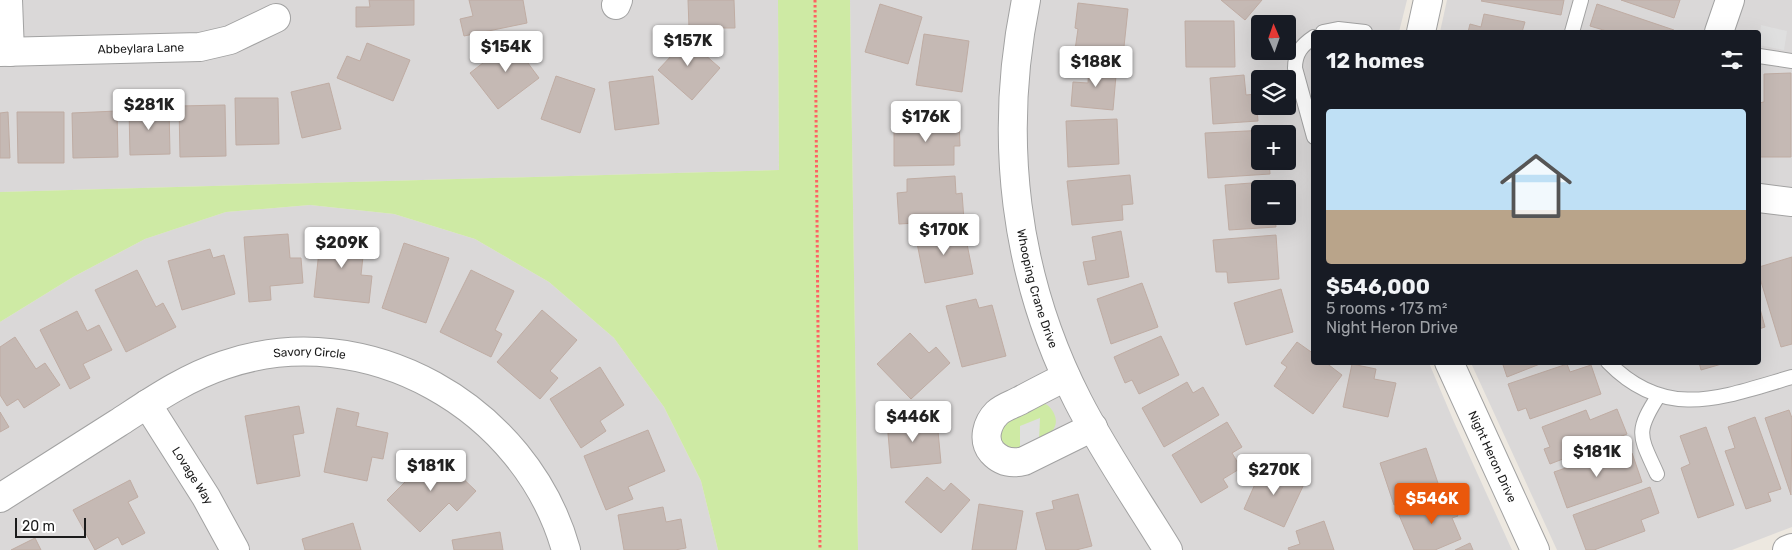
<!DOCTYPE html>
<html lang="en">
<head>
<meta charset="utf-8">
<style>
  body { margin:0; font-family:Rubik,sans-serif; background:#242831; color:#f1f3f6; height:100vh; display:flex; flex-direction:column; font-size:19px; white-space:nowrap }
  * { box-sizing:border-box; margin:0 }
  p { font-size:16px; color:#9ea1a6 }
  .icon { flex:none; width:28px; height:28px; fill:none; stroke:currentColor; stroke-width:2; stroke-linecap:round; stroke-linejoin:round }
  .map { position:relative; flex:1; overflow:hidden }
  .details { position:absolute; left:1311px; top:30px; width:450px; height:335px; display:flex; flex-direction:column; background:#171b24; border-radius:5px; box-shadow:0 5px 20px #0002 }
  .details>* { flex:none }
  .needle { width:32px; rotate:358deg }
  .fabs { position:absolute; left:1251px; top:15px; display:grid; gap:10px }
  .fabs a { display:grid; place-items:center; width:45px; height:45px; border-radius:5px; background:#171b24; box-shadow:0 5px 20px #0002; font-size:25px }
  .scale { position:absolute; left:15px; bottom:12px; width:71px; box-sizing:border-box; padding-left:5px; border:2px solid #1b1b1b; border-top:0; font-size:14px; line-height:18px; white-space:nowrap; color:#1b1b1b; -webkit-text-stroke:4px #fff; paint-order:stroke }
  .price { position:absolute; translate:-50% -42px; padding:0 11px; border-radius:5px; background:#fff; color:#222; font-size:16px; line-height:32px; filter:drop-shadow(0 1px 2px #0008) }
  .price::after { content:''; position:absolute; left:50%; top:30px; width:15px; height:11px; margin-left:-8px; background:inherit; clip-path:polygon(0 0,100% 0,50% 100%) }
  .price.on { background:#ea580c; color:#fff }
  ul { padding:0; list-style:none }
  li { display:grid; align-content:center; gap:10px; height:265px; padding:0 15px }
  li+li { border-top:1px solid #363941 }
  li span { display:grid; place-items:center; height:155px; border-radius:5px; color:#555 }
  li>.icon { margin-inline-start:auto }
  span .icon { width:90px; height:90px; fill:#fffc; stroke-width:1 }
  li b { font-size:21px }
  h2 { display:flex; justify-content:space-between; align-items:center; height:60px; padding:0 15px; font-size:21px }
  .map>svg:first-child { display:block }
</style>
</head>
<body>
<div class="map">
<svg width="1792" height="550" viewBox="0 0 1792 550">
  <rect width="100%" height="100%" fill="#ede8e0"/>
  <path fill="#dad8d8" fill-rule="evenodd" d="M0,0h778l1,170 -779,22z
    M850,0h557l-8,32h-85v330l115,1 25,59 58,128h-654zM1260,24h28v27h-28zM1260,79h28v27h-28zM1260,134h28v27h-28zM1260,189h28v27h-28z
    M1447,0h345v527l-60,23h-175l-86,-187 288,-1v-330h-319z
    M310,205l84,9 81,25 74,43 65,56 50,69 37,74 17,69h-718v-228l73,-45 72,-38 81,-27z"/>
  <path fill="#ceeaa4" d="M778,0h72l8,550h-140l-17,-69 -37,-74 -50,-69 -65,-56 -74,-43 -81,-25 -84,-9 -84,7 -81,27 -72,38 -73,45v-130l779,-22z
    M1039,403c7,0 9,2 13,7 15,23 -17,33 -33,40l-17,-4 -4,-13 1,-7z"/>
  <path fill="#dfdfdf" d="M1761,25l26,6 -3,19 -25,-5z
    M1040,418l-1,24 -19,8v-24z"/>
  <path fill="#c5b9b4" stroke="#bfaca3" d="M369,0h45v25l-58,2v-20h14z
    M469,0h54l4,23 -63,13 -4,-17 13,-3z
    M688,0h46l1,28h-46z
    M1221,0h41l-17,20z
    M1482,0h82l-3,15 -80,-14z
    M1621,0h59l-6,18z
    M1078,3l50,6 -5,47 -48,-6 3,-21 -3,-1z
    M880,4l42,13 -14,47 -43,-12z
    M1597,4l77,26v2h-64l-20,-6z
    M1484,14l41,8 -3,10h-54l2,-8 11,3z
    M1185,21h49l1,46h-49z
    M680,33l40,35 -28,32 -34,-30 15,-16 -7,-5z
    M924,34l45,7 -7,51 -46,-7z
    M519,35l13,18 -7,6 14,19 -41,31 -28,-36z
    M367,43l43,17 -17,41 -56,-23 10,-22 13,5z
    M1089,62l28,2 -4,46 -42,-4 2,-24 15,1z
    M1791,73v84h-32v-54l5,-1v-28z
    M1244,75l2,20 10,-1 2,27 -45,3 -3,-46z
    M556,76l39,13 -15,44 -39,-14z
    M653,76l6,48 -44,6 -6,-48z
    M329,83l12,46 -39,9 -11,-46z
    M235,98h43l1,46 -43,1z
    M225,105l1,51 -46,1 -1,-51z
    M169,108l1,46 -40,1 -1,-46z
    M117,111l1,46 -45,1 -1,-45z
    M8,112l2,46h-10v-45z
    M17,112h47v51h-46z
    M1117,119l2,45 -51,3 -2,-46z
    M959,120l1,26h-6v19l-60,1v-45z
    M1267,130v4h-7v27h9l1,13 -62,4 -3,-45z
    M1130,175l3,29 -11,1 1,15 -51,5 -5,-44z
    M955,176l1,18 6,-1 2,27 -65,4 -2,-31 10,-1v-13z
    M1278,181l1,8h-19v27h15l1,11 -47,3 -4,-45z
    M964,229l9,45 -48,9 -9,-45z
    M1121,231l8,46 -41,8 -5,-23 13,-2 -4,-23z
    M321,233l44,5 -4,37 11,1 -3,27 -55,-6z
    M288,234l2,24h11l2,25 -33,3 1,14 -22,2 -5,-65z
    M1276,235l3,44 -51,4 -1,-11h-11l-3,-32z
    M404,243l45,15 -23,65 -44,-15z
    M210,249l3,9 11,-3 11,39 -53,16 -14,-49z
    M1792,257v87l-11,3 -22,-72v-8z
    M137,270l19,37 7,-4 13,24 -50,25 -31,-62z
    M471,270l43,21 -19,39 7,4 -11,23 -51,-25z
    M1142,283l16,44 -47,17 -14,-45z
    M1281,289l12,43 -47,13 -12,-42z
    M976,299l3,9 13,-3 14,51 -44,11 -16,-61z
    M1759,305l6,22 -6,2z
    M542,310l35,30 -27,31 8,7 -18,21 -43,-37z
    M77,311l10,20 12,-6 13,25 -29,14 7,14 -20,11 -30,-59z
    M910,333l19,20 7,-6 14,16 -39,36 -34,-35z
    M1161,336l18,39 -40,19 -7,-14 -7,3 -11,-26z
    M15,337l21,32 9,-6 15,22 -36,23 -6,-9 -11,7 -7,-11v-48z
    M1297,342l17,12v8h11l17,13 -29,39 -39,-28 13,-19 -6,-4z
    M1502,362h43l-38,15z
    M1699,362h26v1l-24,7z
    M1352,364l24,5 -2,10 22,4 -8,34 -45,-10z
    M1567,364l3,8 21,-7 10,29 -71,25 -4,-11 -8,3 -10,-27z
    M600,367l24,38 -24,16 6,10 -25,17 -31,-49z
    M1187,382l6,11 10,-6 16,28 -55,32 -22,-39z
    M299,406l5,27 -11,2 7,41 -43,8 -12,-68z
    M337,408l22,5 -3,13 32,7 -5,26 -11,-2 -5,24 -43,-9z
    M1617,409l10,25 -77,30 -6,-15 6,-2 -8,-20 44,-17 4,10z
    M1789,410l3,8 -1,77 -26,-77z
    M0,412l9,15 -9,5z
    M1755,417l26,72 -13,4 3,8 -25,8 -21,-58 10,-3 -7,-21z
    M933,418l2,13h3l3,32 -50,5 -4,-46z
    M1227,422l15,25 -10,6 9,15 -18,11 5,8 -27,16 -29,-48z
    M1706,427l28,78 -36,13 -17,-50 9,-4 -10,-28z
    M648,430l17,41 -37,16 5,12 -27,11 -22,-54z
    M1426,448l14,41 -46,16 -14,-42z
    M435,452l41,39 -19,20 -8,-8 -29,29 -33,-32z
    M1609,453l2,7 21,-7 10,29 -75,26 -13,-36z
    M1263,466l41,18 -20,43 -40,-18z
    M927,477l17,14 7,-8 19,17 -29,33 -36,-31z
    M130,480l8,17 -10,5 17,31 -23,12 -4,-8 -23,13 -22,-40z
    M1650,487l9,26 -18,7 4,11 -51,19h-8l-13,-35z
    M1078,494l14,52 -16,4h-30l-10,-37 18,-4 -2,-8z
    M1448,494l10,22 -6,2 9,21 -26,11h-21l-15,-35z
    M979,504l44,7 -7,39h-44z
    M663,507l3,15 15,-3 5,29 -11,2h-51l-6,-35z
    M1324,521l10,29h-45l-1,-2 12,-4 -4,-13z
    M353,523l8,27h-56l-3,-11z
    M500,532l3,18h-49l-2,-10z
    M35,538l6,12h-30z
    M1470,543l3,7h-18z"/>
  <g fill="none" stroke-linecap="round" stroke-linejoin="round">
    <defs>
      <path id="service" d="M1323,32l15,-3 27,3
        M1572,32l9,-32
        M1314,37c-12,8 -19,16 -19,31l19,69
        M1759,56l33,5
        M1608,362c58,60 115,35 184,15
        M1657,474c-17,-38 -23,-41 2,-79"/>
      <g id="minor">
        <path d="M8,0l2,52"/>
        <path id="s1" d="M1026,0c-28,137 -12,276 52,401 26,51 60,100 90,149"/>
        <path d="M616,5l2,-5"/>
        <path d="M1719,32l11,-32"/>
        <path id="s2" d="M0,52l200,-5 30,-7 46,-22"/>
        <path d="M1759,198l33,4"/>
        <path d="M1066,377c-15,7 -30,15 -45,23 -7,4 -18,7 -24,13 -10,10 -15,27 -5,39 9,10 20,12 32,9l69,-34"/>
        <path id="s3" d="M147,404l59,93 29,53"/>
        <path id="s4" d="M0,498c39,-25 79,-50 118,-75 34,-22 67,-45 106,-58 142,-49 302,42 342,185"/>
      </g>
      <g id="tertiary">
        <path d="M1421,32l7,-32"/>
        <path id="s5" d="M1449,362l86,188"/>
        <path d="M1787,550l5,-2"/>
      </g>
    </defs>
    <use href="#service" stroke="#a2a2a2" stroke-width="16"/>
    <use href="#minor" stroke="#a2a2a2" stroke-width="30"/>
    <use href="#tertiary" stroke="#a2a2a2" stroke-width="30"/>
    <path stroke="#fd6262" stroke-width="3" stroke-dasharray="2.5 2.5" stroke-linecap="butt" d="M815,0l5,550"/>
    <use href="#service" stroke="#fff" stroke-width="14"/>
    <use href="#minor" stroke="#fff" stroke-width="28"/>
    <use href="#tertiary" stroke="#fff" stroke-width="28"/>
  </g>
  <g text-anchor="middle" stroke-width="4.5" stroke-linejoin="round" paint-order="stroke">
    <g font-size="12" fill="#1b1b1b" stroke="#fff">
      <text dy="4" stroke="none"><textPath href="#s2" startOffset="141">Abbeylara Lane</textPath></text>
      <text dy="4" stroke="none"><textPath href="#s1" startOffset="292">Whooping Crane Drive</textPath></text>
      <text dy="4" stroke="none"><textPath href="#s4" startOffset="348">Savory Circle</textPath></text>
      <text dy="4" stroke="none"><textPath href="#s5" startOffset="104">Night Heron Drive</textPath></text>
      <text dy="4" stroke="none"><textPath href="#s3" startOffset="85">Lovage Way</textPath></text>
    </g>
  </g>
</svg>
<div class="fabs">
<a><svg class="needle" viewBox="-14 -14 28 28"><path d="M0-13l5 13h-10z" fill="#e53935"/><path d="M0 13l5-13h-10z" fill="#9ea1a6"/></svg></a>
<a><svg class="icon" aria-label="layers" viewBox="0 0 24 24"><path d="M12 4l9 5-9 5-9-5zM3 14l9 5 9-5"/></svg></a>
<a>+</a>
<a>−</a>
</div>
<div class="scale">20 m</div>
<b class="price" style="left:688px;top:67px">$157K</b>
<b class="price" style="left:506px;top:73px">$154K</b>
<b class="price" style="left:1096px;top:88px">$188K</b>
<b class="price" style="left:149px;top:131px">$281K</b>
<b class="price" style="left:926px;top:143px">$176K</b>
<b class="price" style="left:944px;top:256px">$170K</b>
<b class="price" style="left:342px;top:269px">$209K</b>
<b class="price" style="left:913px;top:443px">$446K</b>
<b class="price" style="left:1597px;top:478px">$181K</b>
<b class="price" style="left:431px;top:492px">$181K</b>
<b class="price" style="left:1274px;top:496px">$270K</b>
<b class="price on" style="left:1432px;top:525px">$546K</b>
<section class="details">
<h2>12 homes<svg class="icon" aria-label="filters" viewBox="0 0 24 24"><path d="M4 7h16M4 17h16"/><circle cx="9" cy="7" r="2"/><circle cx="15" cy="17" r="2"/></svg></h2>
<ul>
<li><span style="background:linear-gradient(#bfe0f5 65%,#b9a48a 0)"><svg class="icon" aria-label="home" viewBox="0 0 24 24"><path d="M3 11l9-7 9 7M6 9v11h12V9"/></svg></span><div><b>$546,000</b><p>5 rooms · 173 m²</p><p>Night Heron Drive</p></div></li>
</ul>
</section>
</div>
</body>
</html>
